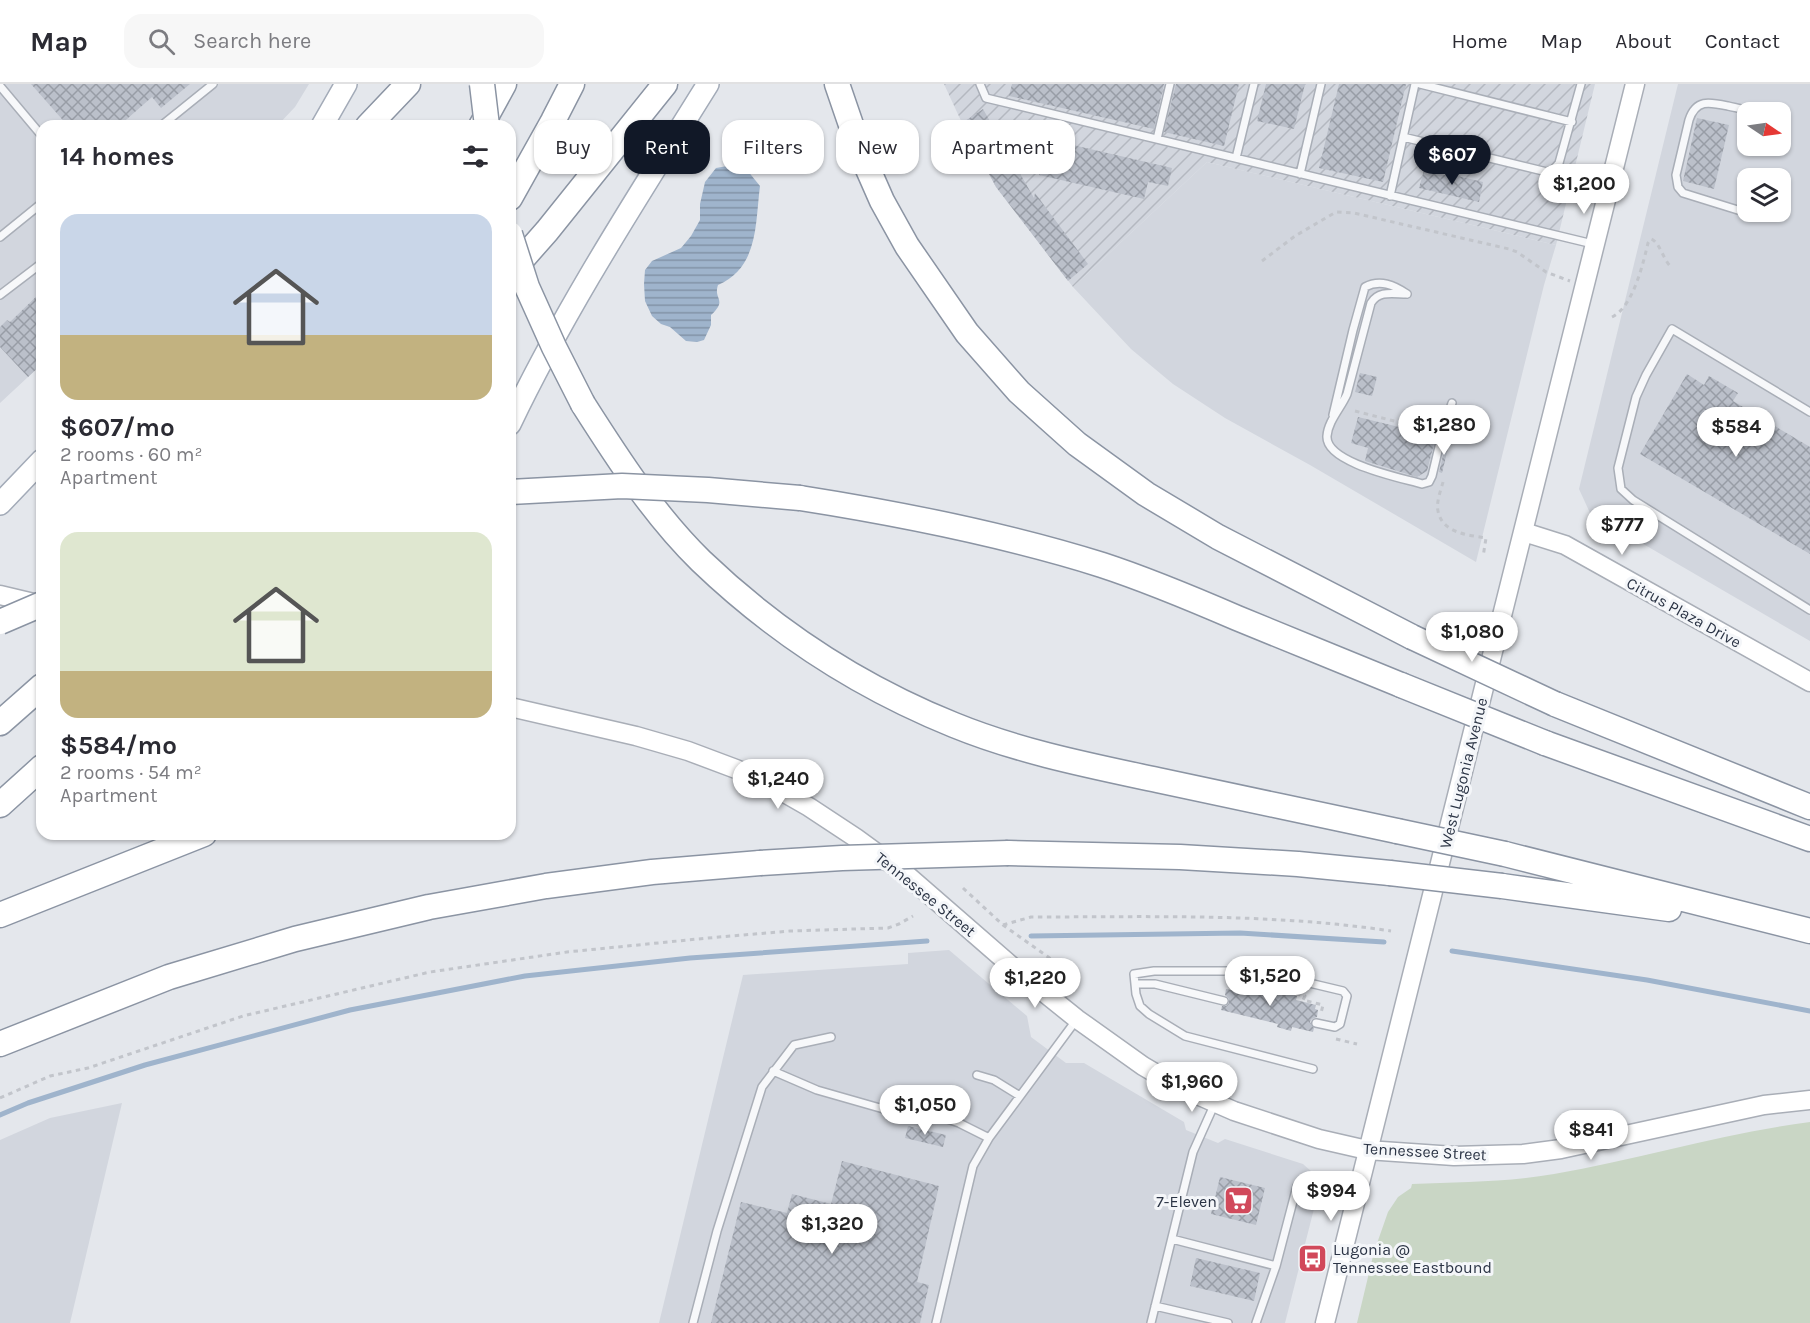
<!DOCTYPE html>
<html lang="en">
<head>
<meta charset="utf-8">
<style>
  body { margin:0; font-family:Karla,sans-serif; background:#f7f7f7; color:#2b2b33; height:100vh; display:flex; flex-direction:column; font-size:22px; white-space:nowrap }
  * { box-sizing:border-box; margin:0 }
  p { font-size:20px; color:#7c7c81 }
  .icon { flex:none; width:33px; height:33px; fill:none; stroke:currentColor; stroke-width:2; stroke-linecap:round; stroke-linejoin:round }
  .map { position:relative; flex:1; overflow:hidden }
  .drawer { position:absolute; left:36px; top:36px; width:480px; height:720px; display:flex; flex-direction:column; background:#fff; border-radius:18px; box-shadow:0 2px 4px #0004 }
  .drawer>* { flex:none }
  .banner { position:absolute; left:534px; top:36px; width:570px; height:54px; display:flex; gap:12px }
  .needle { width:39px; rotate:103deg }
  .tools { position:absolute; left:1737px; top:18px; display:grid; gap:12px }
  .tools a { display:grid; place-items:center; width:54px; height:54px; border-radius:12px; background:#fff; box-shadow:0 2px 4px #0004; font-size:30px }
  .price { position:absolute; translate:-50% -51px; padding:0 14px; border-radius:21px; background:#fff; color:#222; font-size:20px; line-height:39px; filter:drop-shadow(0 2px 3px #0008) }
  .price::after { content:''; position:absolute; left:50%; top:36px; width:18px; height:14px; margin-left:-9px; background:inherit; clip-path:polygon(0 0,100% 0,50% 100%) }
  .price.active { background:#111827; color:#fff }
  ul { padding:0; list-style:none }
  li { display:grid; align-content:center; gap:12px; height:318px; padding:0 24px }
  li span { display:grid; place-items:center; height:186px; border-radius:18px; color:#555 }
  li>.icon { margin-inline-start:auto }
  span .icon { width:108px; height:108px; fill:#fffc; stroke-width:1 }
  li b { font-size:26px }
  h2 { display:flex; justify-content:space-between; align-items:center; height:72px; padding:0 24px; font-size:26px }
  .chip { padding:0 21px; border-radius:18px; background:#fff; box-shadow:0 2px 4px #0004; font-size:21px; line-height:54px }
  .chip.active { background:#111827; color:#fff }
  header { display:flex; align-items:center; gap:36px; box-sizing:border-box; height:84px; padding:0 30px; background:#fff; border-bottom:2px solid #e1e1e2 }
  header strong { font-size:28px }
  nav { display:flex; gap:33px; margin-inline-start:auto; font-size:21px }
  .search { width:420px; height:54px; background:#f7f7f7; display:flex; align-items:center; gap:15px; box-sizing:border-box; padding:0 21px; border-radius:18px; color:#7c7c81; font-size:22px }
  .map>svg:first-child { display:block }
</style>
</head>
<body>
<header>
<strong>Map</strong>
<div class="search"><svg class="icon" aria-label="search" viewBox="0 0 24 24"><circle cx="10" cy="10" r="6"/><path d="M15 15l6 6"/></svg>Search here</div>
<nav><a>Home</a><a>Map</a><a>About</a><a>Contact</a></nav>
</header>
<div class="map">
<svg width="1810" height="1239" viewBox="0 0 1810 1239">
  <defs>
    <pattern id="industrial-furrows" width="10" height="10" patternUnits="userSpaceOnUse" patternTransform="scale(1.5)"><rect width="10" height="10" fill="#d2d6de"/><path d="M-1 1l2-2M0 10L10 0M9 11l2-2" fill="none" stroke="#b4b8c0"/></pattern>
    <pattern id="water-rules" width="6" height="5" patternUnits="userSpaceOnUse" patternTransform="scale(1.5)"><rect width="6" height="5" fill="#9fb4cc"/><path d="M0 2.5h6" fill="none" stroke="#8293a7"/></pattern>
    <pattern id="building-cross-hatch" width="8" height="8" patternUnits="userSpaceOnUse" patternTransform="scale(1.5)"><rect width="8" height="8" fill="#bbc0ca"/><path d="M0 0l8 8M0 8l8-8" fill="none" stroke="#989da6"/></pattern>
  </defs>
  <rect width="100%" height="100%" fill="#e4e7ec"/>
  <path fill="#d2d6de" fill-rule="evenodd" d="M0,0h309l-14,23 -18,19h-235v238l-42,39z
    M1678,0h132v557l-220,-128 -11,-24zM1748,28h32v34h-32zM1748,94h32v34h-32z
    M1207,78l349,83 -12,40 -68,277 -166,-97 -85,-47 -52,-34 -42,-35 -58,-62z
    M949,866l78,66 4,21 35,26h18l100,59 2,8 32,13 7,-4 78,25 9,8 6,12v9l-33,130h-626l84,-348 165,-11v-11z
    M122,1019l-52,220h-70v-183l50,-22z"/>
  <path fill="url(#industrial-furrows)" d="M944,0h651l-39,161 -349,-83 -134,125 -77,-100 -34,-64z"/>
  <path fill="#c9d6c5" d="M1810,1038v201h-453l17,-71 14,-40 10,-15 13,-9 1,-4c47,-2 96,-2 142,-10 86,-15 170,-41 256,-52z"/>
  <path fill="url(#water-rules)" d="M733,81l14,5 13,16c-5,38 -1,81 -42,99 -5,15 10,14 -7,30v10l-7,15 -7,2 -11,-1 -16,-14 -9,-3 -9,-8 -7,-15 -1,-17 1,-14 7,-9 29,-13 10,-12 9,-16v-16l5,-22 11,-14z"/>
  <g fill="none" stroke-linecap="round" stroke-linejoin="round">
    <path stroke="#9fb4cc" stroke-width="5" d="M1031,852l209,-3 144,9
      M1452,867l195,29 163,31
      M0,1031l28,-12 117,-38 205,-55 175,-34 165,-18 237,-17"/>
  </g>
  <path fill="url(#building-cross-hatch)" d="M31,0h159l-29,24 -9,-11 -33,29h-51z
    M1012,0h152l-10,45 -145,-33z
    M1176,0h63l-15,62 -60,-14z
    M1266,0h39l-11,45 -37,-8z
    M1339,0h67l-23,98 -64,-14z
    M983,25l51,89 1,-5 53,71 -20,17 -72,-94 -34,-64z
    M1697,34l32,7 -15,64 -31,-8z
    M1047,55l125,29 -4,18 -20,-4 -4,17 -105,-24z
    M1424,86l29,7v-2l30,7 -4,20 -60,-14z
    M42,207v73l-14,13 -28,-30v-20l7,-7 3,2z
    M1360,289l17,4 -5,19 -17,-4z
    M1687,290l17,11 5,-9 29,17 -5,8 77,46v107l-170,-100z
    M1358,333l78,19 -9,35 -10,6 -52,-16 3,-13 -17,-5z
    M1447,355l3,1 -8,33 -3,-1z
    M1234,897l63,15 -1,4 20,5 -1,4 3,1 -1,7 -5,2 -2,3 4,6 -1,4 -21,-5 -1,4 -14,-4 1,-3 -57,-14 1,-4h4l3,-3v-4l-4,-4 1,-6 6,1z
    M908,1042l38,9 -3,12 -38,-9z
    M842,1077l97,25 -22,96 12,3 -9,38h-209l30,-121 46,11 5,-19 39,10z
    M1220,1093l45,11 -9,37 -45,-11z
    M1196,1174l64,15 -6,28 -64,-15z"/>
  <g fill="none" stroke-linecap="round" stroke-linejoin="round">
    <defs>
      <path id="lane" d="M980,0l6,14 607,146
        M1420,0l152,38
        M0,2l42,50
        M161,42l52,-42
        M1780,47l5,3
        M1403,53l144,35 6,-2 6,-7 22,-79
        M1157,55l13,-55
        M1236,74l18,-74
        M1300,90l21,-90
        M1390,112l25,-112
        M1741,127l-58,-18 -5,-6 -2,-12 13,-55c7,-21 20,-18 39,-14 8,2 16,3 23,6
        M0,153l42,-34
        M1407,210c-14,0 -28,-4 -36,9l-24,91c-6,14 -19,27 -20,42 -2,27 75,42 95,48l7,-2 3,-6 11,-46 9,-27
        M0,211l42,-32
        M1810,328l-138,-83 -26,46 -10,22 -18,71 3,21 12,11 177,110
        M1333,331l20,-85 12,-43c15,-8 29,-2 42,7
        M1135,900h20l69,17
        M1313,985l-128,-33 -36,-22 -9,-8 -4,-12 -2,-20 20,-3h97l16,2 76,18 4,5 -7,28 -5,3 -19,-4
        M773,987l44,19 70,20 5,-1 7,-5 8,1 52,18 30,15
        M977,991l17,5 26,16
        M1172,1155l104,27 21,-80
        M1155,1222l73,17
        M693,1239l24,-92 45,-144 32,-42 37,-8
        M936,1239l37,-157 16,-28 88,-119
        M1151,1239l42,-171 22,-49
        M1256,1239l20,-57"/>
      <path id="secondary" d="M1524,448l41,13 245,137
        M0,511l42,10
        M510,623l126,29 52,15 48,18 38,18 35,20 47,31 52,38 108,94 61,49 66,47 36,21 55,24 85,28 48,11 87,6 69,-2 38,-5 203,-44 46,-5
        M1325,1239l310,-1239"/>
      <path id="primary" d="M322,42l24,-42
        M510,340c57,-119 129,-229 198,-340
        M0,420l42,-44"/>
      <path id="highway" d="M837,0l23,67 22,50 25,45 60,87 52,59 58,52 69,50 72,43 194,100
        M368,42l40,-42
        M481,42l23,-42
        M510,114l43,-77 19,-37
        M510,189l37,-42 118,-147
        M583,320c35,55 71,111 118,157 73,70 159,126 253,164 66,27 138,41 208,56 78,17 157,33 235,50
        M800,414c102,16 203,36 302,67 46,15 91,34 135,53 55,22 109,45 164,67
        M1555,620l255,103
        M0,639l42,-37
        M1545,659l265,96
        M0,721l42,-38
        M1008,769l172,4 118,7 92,9
        M1505,770l305,77
        M1502,802l167,23
        M0,831l204,-81
        M0,960l169,-67 126,-38 134,-32 117,-21 106,-14 108,-9"/>
    </defs>
    <use href="#lane" stroke="#a9aeb7" stroke-width="10"/>
    <use href="#secondary" stroke="#a9aeb7" stroke-width="21"/>
    <use href="#primary" stroke="#a3abb8" stroke-width="24"/>
    <use href="#highway" stroke="#8b94a3" stroke-width="27"/>
    <path stroke="#c2c5cb" stroke-width="3" stroke-dasharray="4.5 4.5" stroke-linecap="butt" d="M1262,177l33,-25 41,-24 18,1 155,36 8,3 29,20 24,9
      M1612,233c21,-10 31,-53 36,-74l3,-4c9,3 12,21 21,29
      M1355,327l74,19 4,-1
      M1443,398c-2,8 -7,20 -5,29 4,22 30,24 48,27l-3,19
      M963,804l40,37 48,34
      M1003,841l28,-8c120,0 241,-4 360,14
      M1261,901l44,11 -2,4 20,5 -2,8
      M1336,955l21,5
      M0,1014l50,-22 38,-8 155,-52 187,-44 137,-20 141,-14 82,-7 98,-3 11,-4 14,-8"/>
    <use href="#lane" stroke="#f7f8fa" stroke-width="7"/>
    <use href="#secondary" stroke="#fff" stroke-width="18"/>
    <use href="#primary" stroke="#fff" stroke-width="21"/>
    <use href="#highway" stroke="#fff" stroke-width="24"/>
    <defs>
      <path id="highway-bridge" d="M482,0l5,42
        M510,150l17,53 27,60 29,57
        M510,408l112,-6 86,4 92,8
        M0,538l42,-18
        M1412,553l143,67
        M1401,601l144,58
        M1397,747l108,23
        M760,779l82,-5 166,-5
        M1390,789l112,13"/>
    </defs>
    <use href="#highway-bridge" stroke="#8b94a3" stroke-width="27" stroke-linecap="butt"/>
    <use href="#highway-bridge" stroke="#fff" stroke-width="24"/>
  </g>
  <defs>
    <symbol id="supermarket-square" viewBox="-11 -11 22 22"><rect x="-9" y="-9" width="18" height="18" rx="4" fill="#d1495b" stroke="#f4f6f9"/><path d="M-6-5.5h2.5l.6 2H6L4.5 2H-2.5L-4.4-4H-6ZM-1.5 3.2a1.3 1.3 0 1 0 .1 0ZM3 3.2a1.3 1.3 0 1 0 .1 0Z" fill="#fff"/></symbol>
    <symbol id="bus-square" viewBox="-11 -11 22 22"><rect x="-9" y="-9" width="18" height="18" rx="4" fill="#d1495b" stroke="#f4f6f9"/><path d="M-5-6H5V4H4V6H2V4H-2V6H-4V4H-5ZM-3.5-4V0h7V-4ZM-3.5 1.2v1.5H-2V1.2ZM2 1.2v1.5H3.5V1.2Z" fill="#fff"/></symbol>
  </defs>
  <g fill-rule="evenodd">
    <use href="#supermarket-square" x="1222" y="1100" width="33" height="33"/>
    <use href="#bus-square" x="1296" y="1158" width="33" height="33"/>
  </g>
  <g text-anchor="middle" stroke-width="6" stroke-linejoin="round" paint-order="stroke">
    <g font-size="16" fill="#2b3445" stroke="#f4f6f9">
      <text transform="translate(1684 528) rotate(29)" y="6">Citrus Plaza Drive</text>
      <text transform="translate(1463 689) rotate(-76)" y="6">West Lugonia Avenue</text>
      <text transform="translate(926 810) rotate(39)" y="6">Tennessee Street</text>
      <text transform="translate(1425 1067) rotate(3)" y="6">Tennessee Street</text>
    </g>
    <g font-size="16" fill="#2b3445" stroke="#f4f6f9" text-anchor="end">
      <text x="1217" y="1123">7-Eleven</text>
      <text x="1333" y="1171" text-anchor="start">Lugonia @<tspan x="1333" dy="18">Tennessee Eastbound</tspan></text>
    </g>
  </g>
</svg>
<div class="tools">
<a><svg class="needle" viewBox="-14 -14 28 28"><path d="M0-13l5 13h-10z" fill="#e53935"/><path d="M0 13l5-13h-10z" fill="#7c7c81"/></svg></a>
<a><svg class="icon" aria-label="layers" viewBox="0 0 24 24"><path d="M12 4l9 5-9 5-9-5zM3 14l9 5 9-5"/></svg></a>
</div>
<b class="price active" style="left:1452px;top:102px">$607</b>
<b class="price" style="left:1584px;top:131px">$1,200</b>
<b class="price" style="left:1444px;top:372px">$1,280</b>
<b class="price" style="left:1736px;top:374px">$584</b>
<b class="price" style="left:1622px;top:472px">$777</b>
<b class="price" style="left:1472px;top:579px">$1,080</b>
<b class="price" style="left:778px;top:726px">$1,240</b>
<b class="price" style="left:1270px;top:923px">$1,520</b>
<b class="price" style="left:1035px;top:925px">$1,220</b>
<b class="price" style="left:1192px;top:1029px">$1,960</b>
<b class="price" style="left:925px;top:1052px">$1,050</b>
<b class="price" style="left:1591px;top:1077px">$841</b>
<b class="price" style="left:1331px;top:1138px">$994</b>
<b class="price" style="left:832px;top:1171px">$1,320</b>
<div class="banner">
<a class="chip">Buy</a>
<a class="chip active">Rent</a>
<a class="chip">Filters</a>
<a class="chip">New</a>
<a class="chip">Apartment</a>
</div>
<section class="drawer">
<h2>14 homes<svg class="icon" aria-label="filters" viewBox="0 0 24 24"><path d="M4 7h16M4 17h16"/><circle cx="9" cy="7" r="2"/><circle cx="15" cy="17" r="2"/></svg></h2>
<ul>
<li><span style="background:linear-gradient(#c9d6e8 65%,#c2b280 0)"><svg class="icon" aria-label="home" viewBox="0 0 24 24"><path d="M3 11l9-7 9 7M6 9v11h12V9"/></svg></span><div><b>$607/mo</b><p>2 rooms · 60 m²</p><p>Apartment</p></div></li>
<li><span style="background:linear-gradient(#dfe7d0 75%,#c2b280 0)"><svg class="icon" aria-label="home" viewBox="0 0 24 24"><path d="M3 11l9-7 9 7M6 9v11h12V9"/></svg></span><div><b>$584/mo</b><p>2 rooms · 54 m²</p><p>Apartment</p></div></li>
</ul>
</section>
</div>
</body>
</html>
